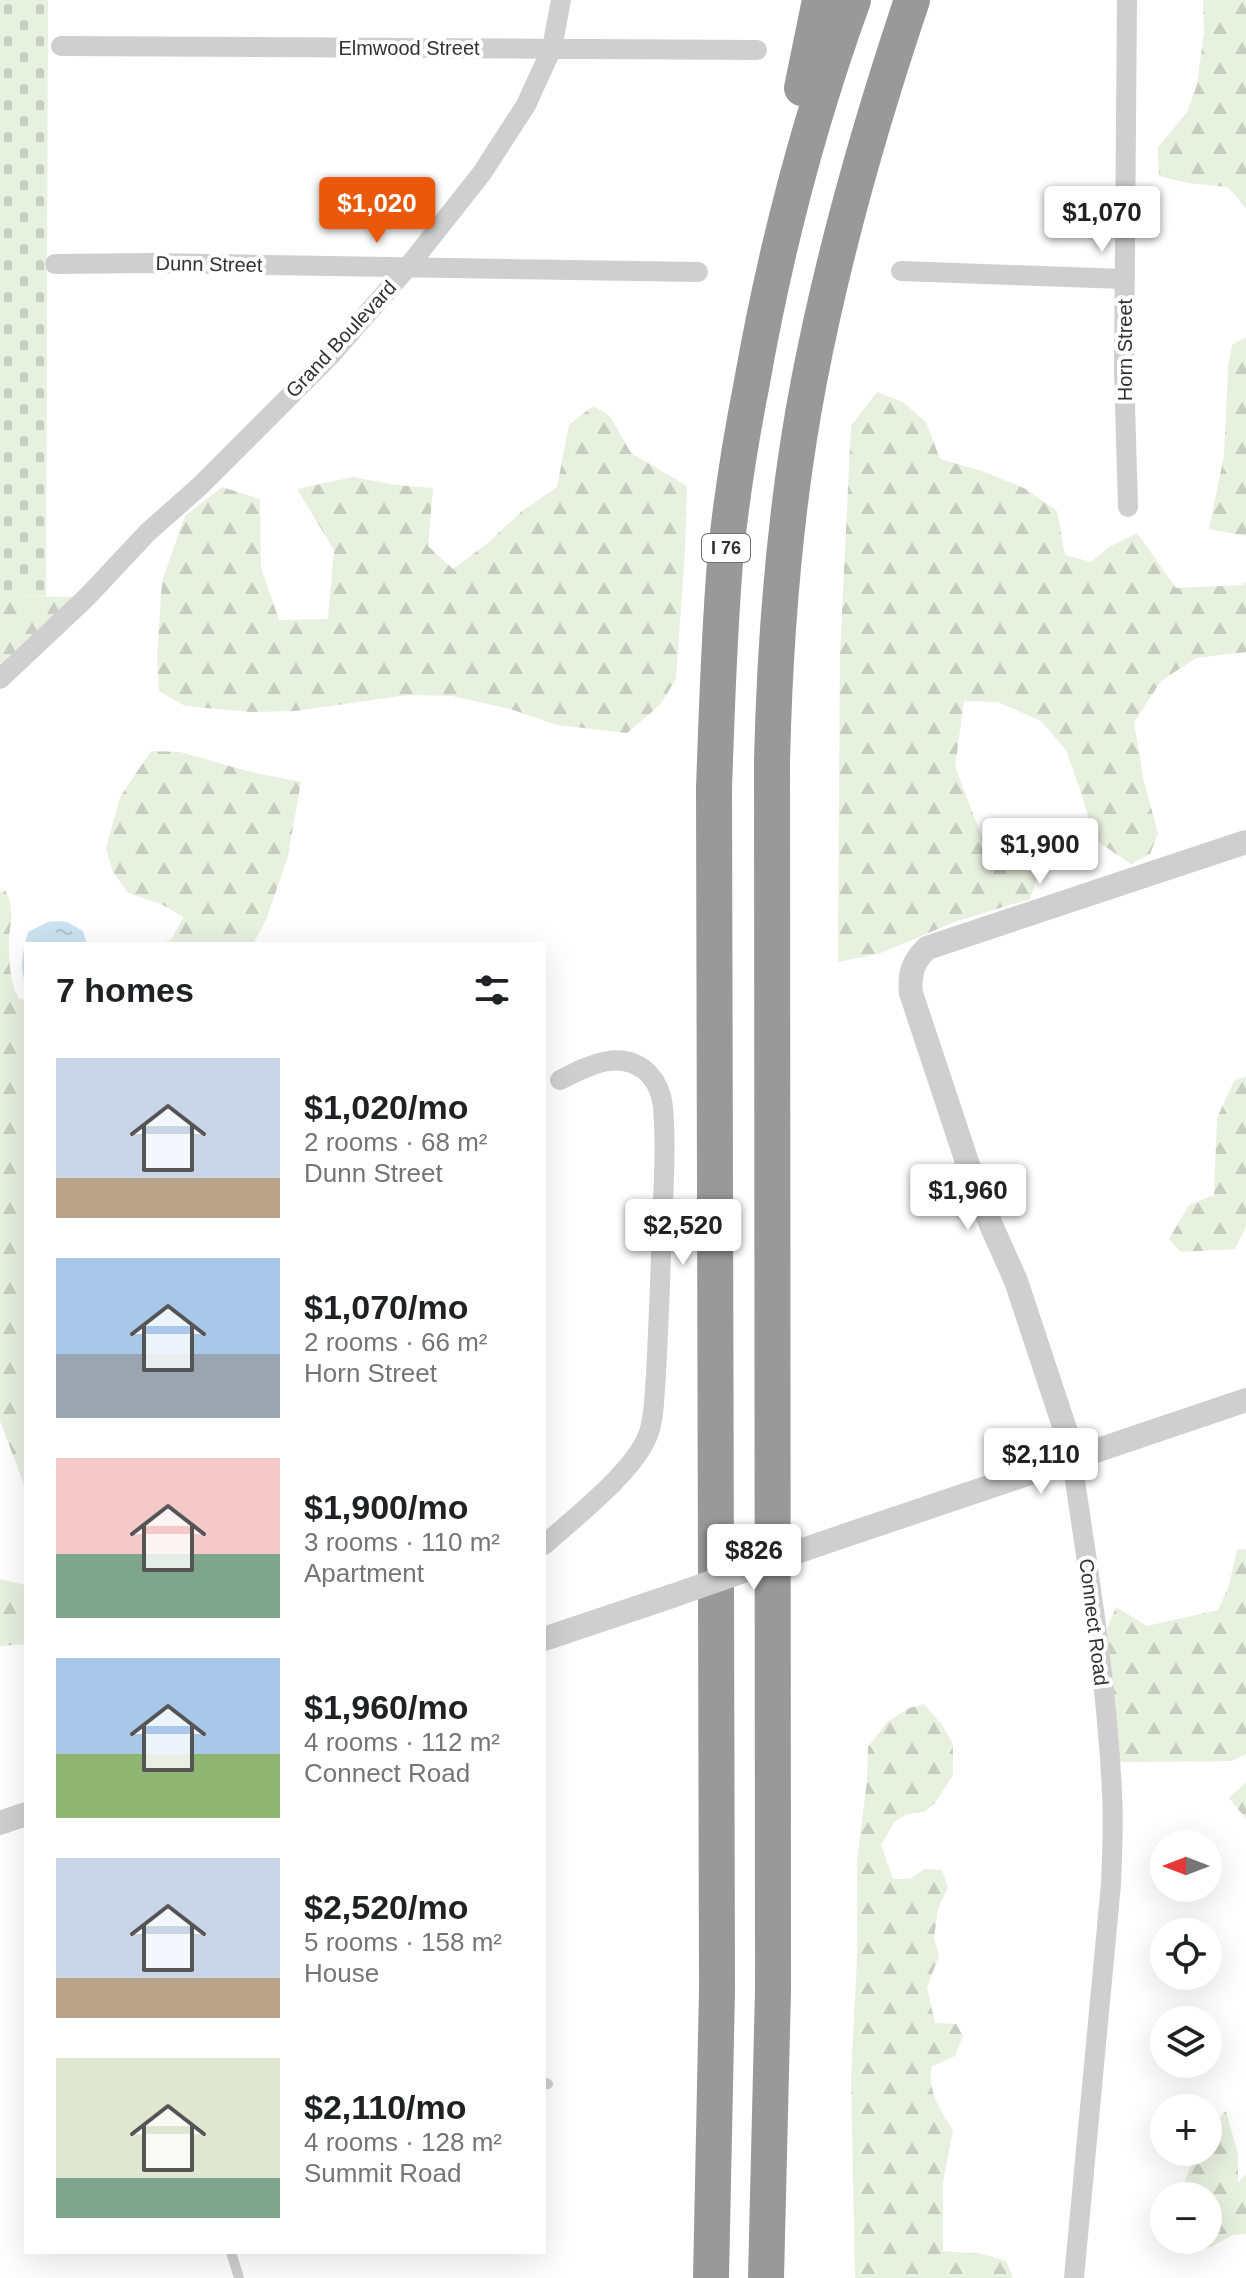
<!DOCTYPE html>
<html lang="en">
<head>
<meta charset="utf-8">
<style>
  body { margin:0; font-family:Helvetica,sans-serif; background:#f6f6f6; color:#202124; height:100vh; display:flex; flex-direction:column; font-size:30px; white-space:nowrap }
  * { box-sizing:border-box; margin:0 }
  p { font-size:26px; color:#757577 }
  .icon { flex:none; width:44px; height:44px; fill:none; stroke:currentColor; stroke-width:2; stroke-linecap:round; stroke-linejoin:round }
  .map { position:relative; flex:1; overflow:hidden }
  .details { position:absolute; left:24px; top:942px; width:522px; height:1312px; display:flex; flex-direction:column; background:#fff; border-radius:0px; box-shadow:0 8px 32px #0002 }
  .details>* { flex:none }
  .needle { width:52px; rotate:270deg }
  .buttons { position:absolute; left:1150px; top:1830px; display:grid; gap:16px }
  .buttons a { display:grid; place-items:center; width:72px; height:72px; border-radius:50%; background:#fff; box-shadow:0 8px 32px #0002; font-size:40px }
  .price { position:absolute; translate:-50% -68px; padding:0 18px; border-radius:8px; background:#fff; color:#222; font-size:26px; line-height:52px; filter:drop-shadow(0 2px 4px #0008) }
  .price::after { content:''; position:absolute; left:50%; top:48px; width:24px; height:18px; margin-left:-12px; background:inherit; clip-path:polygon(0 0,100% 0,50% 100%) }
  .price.active { background:#ea580c; color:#fff }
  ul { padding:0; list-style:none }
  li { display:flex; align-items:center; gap:24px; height:200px; padding:0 32px }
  li span { display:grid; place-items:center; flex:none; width:224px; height:160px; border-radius:0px; color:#555 }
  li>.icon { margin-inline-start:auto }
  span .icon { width:96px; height:96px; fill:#fffc; stroke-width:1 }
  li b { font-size:34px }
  h2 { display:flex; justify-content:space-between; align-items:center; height:96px; padding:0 32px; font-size:34px }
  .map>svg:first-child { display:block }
</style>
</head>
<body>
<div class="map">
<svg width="1246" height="2278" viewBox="0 0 1246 2278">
  <defs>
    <pattern id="forest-firs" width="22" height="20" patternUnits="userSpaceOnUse" patternTransform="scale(2)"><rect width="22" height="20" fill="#e8f0e0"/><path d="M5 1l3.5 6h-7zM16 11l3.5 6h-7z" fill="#c7cec1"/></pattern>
    <pattern id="cemetery-stones" width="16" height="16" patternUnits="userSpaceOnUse" patternTransform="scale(2)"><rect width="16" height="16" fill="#e8f0e0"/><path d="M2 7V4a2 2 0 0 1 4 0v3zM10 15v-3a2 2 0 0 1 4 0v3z" fill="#c7cec1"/></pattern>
    <pattern id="water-ripples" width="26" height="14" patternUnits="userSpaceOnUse" patternTransform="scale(2)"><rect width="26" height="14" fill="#cbe2f0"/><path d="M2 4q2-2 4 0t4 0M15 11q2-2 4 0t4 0" fill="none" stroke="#afc2ce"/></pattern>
  </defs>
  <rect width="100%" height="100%" fill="#fff"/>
  <path fill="url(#forest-firs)" d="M1203,0h43v208l-18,-21 -40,-4 -29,-7 -1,-29 29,-35 10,-27 7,-53z
    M1246,337v199l-37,-7 15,-73 4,-88 4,-23z
    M877,392l26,10 23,20 14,37 42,12 44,18 31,22 8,44 26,7 18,-15 28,-14 39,55 66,-3 4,-3v70l-50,6 -35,23 -27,41 10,60 14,51 -8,21 -19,10 -37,-25 -11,-41 -17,-48 -25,-29 -43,-19 -34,-1 -9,66 39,101 26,1 19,3 -9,27 -73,22 -76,32 -43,9 2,-308 11,-228z
    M593,406l17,10 21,37 56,33 -2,65 -9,128 -16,26 -33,28 -70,-8 -47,-16 -58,-13 -44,-1 -113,16 -45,1 -65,-6 -26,-15 -2,-34 5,-76 23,-65 37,-29 38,12 1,69 18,52 49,-1 6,-69 -37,-61 56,-12 43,8 37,3 -5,58 25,23 35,-26 34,-32 35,-24 12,-62z
    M0,596l87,1 -87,82z
    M151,751l29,1 67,19 54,11 -13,74 -22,64 -13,24h-96l14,-4 13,-23 -23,-13 -33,-11 -16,-23 -6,-22 14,-51z
    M5,890c12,22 3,35 4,58 0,18 2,36 10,51l7,1v490l-26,-69v-529z
    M1246,1076v151l-11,22 -54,3 -12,-13 20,-34 25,-10 3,-77 17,-37z
    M1246,1549v205l-14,7 -114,1 1,-20 -12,-113 9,-22 31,19 71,-16 11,-25 8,-35z
    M0,1579l26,6v59l-26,2z
    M924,1704l19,22 10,18v31l-18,28 -11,9 -16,2 -13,7 -14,24 12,34h17l15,-10 17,1 6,17 -10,22 -4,29 5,18 -12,31 8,36 21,1 7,12 -8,20 -23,10c-6,22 9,46 21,64l-10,52v69l39,3 24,7 7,17h-158l-4,-200 6,-121v-95l10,-81 1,-34 19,-25 22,-14z
    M1246,1782v37l-17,-21z
    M1226,2111l12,43v29l8,-9v60l-13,1 -22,12 -30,7 -12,-14h39v-44h-29l17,-44h12l1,-24z"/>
  <path fill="url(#cemetery-stones)" d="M0,0h48l-2,596h-46z"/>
  <path fill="url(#water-ripples)" d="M59,921l8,1 16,9 4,13h-61v39c-8,-16 -2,-34 2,-51l20,-10z"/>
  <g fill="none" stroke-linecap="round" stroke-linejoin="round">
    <path stroke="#cfcfcf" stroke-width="10" d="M544,2082l4,2
      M231,2252l8,26"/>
    <path stroke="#cfcfcf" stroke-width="20" d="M1127,0l-3,370 4,137
      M61,46l696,4
      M55,264l95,-1 548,9
      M901,271l223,8
      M0,679l87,-82 61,-65 52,-46 131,-131 76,-87 75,-95 44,-68 26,-57 9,-48
      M1072,1460c16,111 35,221 40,333 2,30 0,61 -1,91l-37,394
      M544,1545c30,-27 90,-73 104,-110 7,-19 6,-40 8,-60 2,-41 4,-81 5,-122 1,-48 6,-98 2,-146 -1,-12 -6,-24 -14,-33 -27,-27 -61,-8 -89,6"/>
    <path stroke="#cfcfcf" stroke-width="24" d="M1072,1460l-1,-13 -55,-166 -25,-56 -23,-60 -57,-172c-2,-19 2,-32 16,-45l319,-106
      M820,1544l426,-144
      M544,1639l128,-43
      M0,1823l26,-9"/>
    <path stroke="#999" stroke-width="36" d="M802,88l18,-88
      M711,2278l6,-288 -3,-1202c3,-80 5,-159 12,-237 6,-57 15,-113 26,-169 23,-130 56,-258 101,-382
      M766,2278l7,-288 -1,-1229c3,-127 13,-255 37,-380 25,-130 61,-256 103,-381"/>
    <path stroke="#cfcfcf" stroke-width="24" d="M672,1596l148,-52"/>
  </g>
  <g text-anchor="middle" stroke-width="8" stroke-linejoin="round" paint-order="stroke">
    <rect fill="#fff" stroke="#707070" stroke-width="2" x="702" y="534" width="48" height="28" rx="6"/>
    <g font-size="18" font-weight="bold" fill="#323232">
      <text x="726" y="554">I 76</text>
    </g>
    <g font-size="20" fill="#323232" stroke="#fff">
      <text x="409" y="55">Elmwood Street</text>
      <text transform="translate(209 264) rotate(1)" y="7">Dunn Street</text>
      <text transform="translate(341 339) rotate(-47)" y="7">Grand Boulevard</text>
      <text transform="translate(1125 350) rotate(-90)" y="7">Horn Street</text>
      <text transform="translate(1094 1622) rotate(83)" y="7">Connect Road</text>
    </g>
  </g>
</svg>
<div class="buttons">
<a><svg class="needle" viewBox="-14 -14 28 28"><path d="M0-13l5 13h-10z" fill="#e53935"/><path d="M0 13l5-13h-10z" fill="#757577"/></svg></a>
<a><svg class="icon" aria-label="locate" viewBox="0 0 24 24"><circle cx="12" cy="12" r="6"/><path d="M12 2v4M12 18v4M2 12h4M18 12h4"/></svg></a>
<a><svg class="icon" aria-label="layers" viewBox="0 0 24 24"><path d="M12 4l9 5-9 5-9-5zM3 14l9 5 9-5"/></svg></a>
<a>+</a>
<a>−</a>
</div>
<b class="price active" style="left:377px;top:245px">$1,020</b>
<b class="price" style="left:1102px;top:254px">$1,070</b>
<b class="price" style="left:1040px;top:886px">$1,900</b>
<b class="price" style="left:968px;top:1232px">$1,960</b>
<b class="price" style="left:683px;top:1267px">$2,520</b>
<b class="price" style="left:1041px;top:1496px">$2,110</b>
<b class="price" style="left:754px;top:1592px">$826</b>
<section class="details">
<h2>7 homes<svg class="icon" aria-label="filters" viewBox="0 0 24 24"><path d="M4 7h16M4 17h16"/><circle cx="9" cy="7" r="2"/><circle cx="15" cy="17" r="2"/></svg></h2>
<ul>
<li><span style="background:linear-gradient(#c9d6e8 75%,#b9a48a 0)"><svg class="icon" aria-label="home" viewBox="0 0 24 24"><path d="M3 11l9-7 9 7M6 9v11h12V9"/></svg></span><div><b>$1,020/mo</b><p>2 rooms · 68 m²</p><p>Dunn Street</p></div></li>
<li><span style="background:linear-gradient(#a9c7e8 60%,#9aa5b1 0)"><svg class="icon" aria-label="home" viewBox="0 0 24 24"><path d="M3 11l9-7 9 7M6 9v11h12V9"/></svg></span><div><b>$1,070/mo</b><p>2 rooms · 66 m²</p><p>Horn Street</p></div></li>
<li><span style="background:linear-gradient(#f6c9c9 60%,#7fa58c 0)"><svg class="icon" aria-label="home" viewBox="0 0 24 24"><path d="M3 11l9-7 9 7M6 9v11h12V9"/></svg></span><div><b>$1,900/mo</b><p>3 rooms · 110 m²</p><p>Apartment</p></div></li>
<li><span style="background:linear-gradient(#a9c7e8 60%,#8fb573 0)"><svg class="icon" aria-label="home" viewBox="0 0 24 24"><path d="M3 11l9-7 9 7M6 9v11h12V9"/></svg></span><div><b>$1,960/mo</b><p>4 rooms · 112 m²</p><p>Connect Road</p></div></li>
<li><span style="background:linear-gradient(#c9d6e8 75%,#b9a48a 0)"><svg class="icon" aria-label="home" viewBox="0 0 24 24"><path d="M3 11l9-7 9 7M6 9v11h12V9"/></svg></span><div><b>$2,520/mo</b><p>5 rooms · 158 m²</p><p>House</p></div></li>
<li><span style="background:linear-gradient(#dfe7d0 75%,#7fa58c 0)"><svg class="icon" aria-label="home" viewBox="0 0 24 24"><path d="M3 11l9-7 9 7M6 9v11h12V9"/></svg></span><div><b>$2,110/mo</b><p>4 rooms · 128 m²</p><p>Summit Road</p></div></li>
</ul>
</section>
</div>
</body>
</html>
